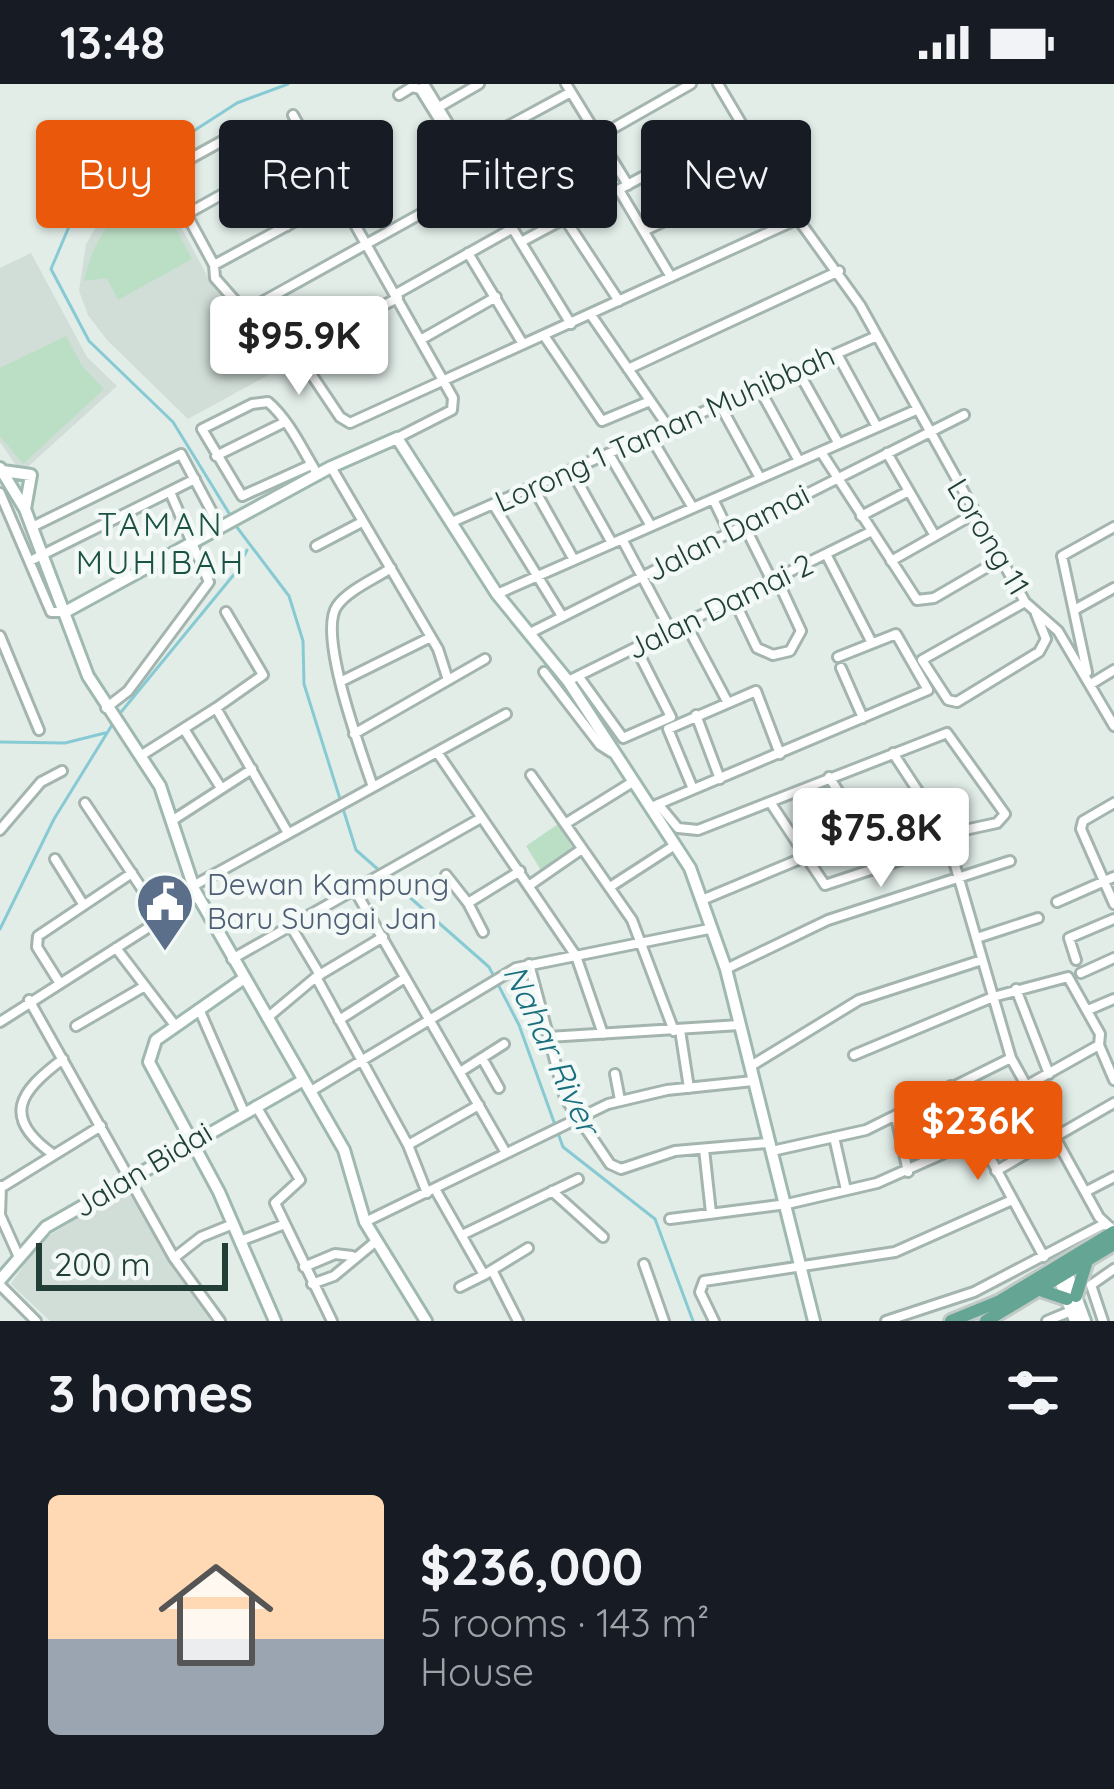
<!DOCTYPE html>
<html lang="en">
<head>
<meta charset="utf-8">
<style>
  body { margin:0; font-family:Quicksand,sans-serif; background:#20242c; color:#f1f3f6; height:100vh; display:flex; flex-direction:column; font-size:45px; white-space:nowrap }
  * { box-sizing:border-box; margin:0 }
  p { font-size:39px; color:#9ea1a6 }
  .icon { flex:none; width:66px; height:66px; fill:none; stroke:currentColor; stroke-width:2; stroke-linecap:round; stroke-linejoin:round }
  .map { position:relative; height:1237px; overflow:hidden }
  .panel { display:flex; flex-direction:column; background:#171b24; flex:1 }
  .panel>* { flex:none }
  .guide { position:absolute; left:36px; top:36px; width:1044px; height:108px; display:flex; gap:24px }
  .scale { position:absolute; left:36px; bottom:30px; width:192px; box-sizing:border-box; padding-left:12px; border:6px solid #213f37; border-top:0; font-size:33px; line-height:42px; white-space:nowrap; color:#213f37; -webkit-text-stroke:9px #f3f9f6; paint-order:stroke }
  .price { position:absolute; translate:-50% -102px; padding:0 27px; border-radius:12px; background:#fff; color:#222; font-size:39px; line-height:78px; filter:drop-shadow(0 3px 6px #0008) }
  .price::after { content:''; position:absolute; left:50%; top:72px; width:36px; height:27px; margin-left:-18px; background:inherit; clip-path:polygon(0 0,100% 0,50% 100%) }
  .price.on { background:#ea580c; color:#fff }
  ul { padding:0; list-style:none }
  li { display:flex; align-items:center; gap:36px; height:300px; padding:0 48px }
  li+li { border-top:3px solid #363941 }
  li span { display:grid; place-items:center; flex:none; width:336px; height:240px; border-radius:12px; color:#555 }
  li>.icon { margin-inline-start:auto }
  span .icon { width:144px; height:144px; fill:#fffc; stroke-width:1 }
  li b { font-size:51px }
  h2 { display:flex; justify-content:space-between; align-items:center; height:144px; padding:0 48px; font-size:51px }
  .tag { padding:0 42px; border-radius:12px; background:#171b24; box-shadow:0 3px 9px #0004; font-size:42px; line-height:108px }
  .tag.on { background:#ea580c; color:#fff }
  .status { display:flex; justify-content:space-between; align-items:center; height:84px; padding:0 60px; background:#171b24; direction:ltr }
  .status svg { height:33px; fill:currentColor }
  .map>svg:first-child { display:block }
</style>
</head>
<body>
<div class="status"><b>13:48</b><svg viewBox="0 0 49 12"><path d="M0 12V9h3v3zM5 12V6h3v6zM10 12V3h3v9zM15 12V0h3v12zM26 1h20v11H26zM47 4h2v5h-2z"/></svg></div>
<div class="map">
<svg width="1114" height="1237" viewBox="0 0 1114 1237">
  <rect width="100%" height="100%" fill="#e2ede8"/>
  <path fill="#d1ddd7" d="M153,91l57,106 69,88 -91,50 -81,-79 -19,-25 -9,-24 7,-47 19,-33z
    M31,169l56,104 30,29 -96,87 -21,-31v-174z
    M127,1103l35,59 52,75h-164l-39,-37 28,-42z"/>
  <path fill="#bbdfc4" d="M152,98l40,77 -74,41 -11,-22 -23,3c10,-46 32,-70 68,-99z
    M66,252l16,30 22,23 -81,75 -23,-28v-68z
    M558,740l15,25 -31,23 -16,-26z"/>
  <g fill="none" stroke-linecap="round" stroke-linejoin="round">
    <path stroke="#88cad4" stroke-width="3" d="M232,434l-59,-96 -84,-81 -38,-72 37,-87 62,-23 87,-56 51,-19
      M236,442l53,70 14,45 1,43 52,166 133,117 30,58 44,122 92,72 38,102
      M117,633l119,-145 11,-22
      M0,658l65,1 40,-10
      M0,845l54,-110 58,-94"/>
    <defs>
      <path id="street" d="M424,0l147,240
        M566,0l62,101
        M718,0l80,135
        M439,23l40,-23
        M293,31l160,283 -1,12 -55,28
        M706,59l28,44
        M464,66l107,-58
        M546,80l27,50
        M665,81l30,41
        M619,106l52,87
        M494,112l197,-112
        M185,131l72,-40
        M565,135l54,82
        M287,142l-54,-85 -9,-1 -60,33 50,92 1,13 68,77 115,-57
        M644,147l125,-61
        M521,158l220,-118
        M468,169l55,91
        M214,181l124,-67
        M396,210l112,-63
        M244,228l234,-130 -58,-93 -8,-2 -13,8
        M591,231l78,113
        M545,253l57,84 48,-20
        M422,255l74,-42
        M297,269l43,64 10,6 448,-204 62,86 165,297 33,29 56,95
        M837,270l40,73
        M628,285l211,-98
        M798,287l41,73
        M759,304l40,73
        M720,321l40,73
        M650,352l43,72
        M821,368l96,148 17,-2 67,-39
        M887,369l48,83
        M609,370l42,72
        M216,372l69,-34
        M311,381l-69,31 -40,-67 50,-25 16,-2c22,19 35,49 50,73
        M331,383l107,182 10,31
        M571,386l41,73
        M533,403l41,73
        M0,409l51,119h14
        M713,415l16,33
        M493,420l69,112
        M861,432l48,-25
        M452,438l425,-186
        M744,441l28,56
        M32,443l149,-73 39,73
        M622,455l49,92
        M316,462l46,-24
        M826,470l46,89
        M30,477l165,-82
        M891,477l83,-47
        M497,510l419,-184
        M734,516l23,48 16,7 17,-4 11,-20 -24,-52
        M1076,525l38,-21
        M226,528l37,63 -47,33 72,125
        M686,540l42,79
        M530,549l434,-218
        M0,552l39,94
        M636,564l35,69
        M922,576l26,40 9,2 82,-50 7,-13 -10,-25
        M922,576l103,-58
        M841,584l22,50
        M544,588l56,73 11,7
        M1087,588l-25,-116 52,-29
        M579,593l44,61 48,-21
        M342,597l87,-43
        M568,597l304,-150
        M1091,600l23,-14
        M106,624l22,-17 81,-109 -39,-90
        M696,631l24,64
        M184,645l37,59
        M354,650l131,-75
        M437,668l139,204 27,78
        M893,669l53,81 65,224 88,159 15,14
        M142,671l74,-47
        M531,691l101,145 42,111
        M829,693l57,88
        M373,703c-11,-33 -56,-153 -36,-181 11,-16 38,-27 54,-38
        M693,705l-25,-60 88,-38 24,63
        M770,718l55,83 124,-41
        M85,719l77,116
        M1114,719l-31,18 -2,8 33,75
        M658,720l20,24 20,2 249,-97 58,81 -8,9 -51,11
        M656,721l272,-115 -32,-56 -58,23
        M173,736l79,-51
        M565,740l66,-41
        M0,746l41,-48 21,-11
        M55,775l28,45
        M446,791l22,28
        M530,801l52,-36
        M193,802l313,-172
        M353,803l153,266
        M610,803l65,-42
        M702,816l103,-43
        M1057,818l57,-25
        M290,841l30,50
        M483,848l-15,-29 52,-32
        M977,854l61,-20
        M116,864l58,76
        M232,875l249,-141
        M1076,876l-7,-22 45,-19
        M529,880l36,134 45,66 11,5 54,-18 93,-8
        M726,885l102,-49 182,-59
        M1081,889l33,-15
        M316,893l92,168 19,48
        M59,898l-22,-35 1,-11 94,-63
        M1016,905l33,85
        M29,916l145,258 46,63
        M199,925l45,103
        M1088,926l26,-11
        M267,934l49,-41 67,-40
        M339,936l66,-42
        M0,938l198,-126
        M76,942l69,-40
        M680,946l9,58
        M548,953l192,-12
        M1099,961l15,35
        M854,971l139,-58 75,-20 32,57 -1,11 -73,41
        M482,974l17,30
        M751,982l108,-66 123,-40
        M460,988l44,-28
        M615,990l5,26
        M951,1002l93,171
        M311,1007l205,-123 193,-39
        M256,1022l44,74 -25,23 57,118
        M896,1033l12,55
        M834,1053l12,53
        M408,1061l71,-40
        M704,1065l7,64
        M772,1067l94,-21 145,-72
        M54,1071c-54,-38 -34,-64 9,-96
        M996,1087l118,-68
        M2,1103l99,-61
        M435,1105l49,86 44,-27
        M552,1107l51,46
        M1085,1108l29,-15
        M0,1131l18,40
        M0,1131l1,-29
        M670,1135l117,-15 90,-21 101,-45
        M365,1138l243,-118 59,-14 86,-9
        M462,1151l116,-56
        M240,1157l45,-17
        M174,1174l27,-21 32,-13
        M644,1180l20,57
        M304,1183l31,-13 17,2
        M492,1186l26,51
        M312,1200l22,-8 41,-34
        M0,1201l36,36
        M460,1203l24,-12
        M714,1237l-14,-29 4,-11 191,-29 117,-52
        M886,1237l88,-29 130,-68
        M1047,1237l24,-10
        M1103,1237l-12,-36 23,-16"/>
      <path id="secondary" d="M0,384l25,41 63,167 72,110 35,105 149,259 21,72 61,99
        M3,387l28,4 -6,34
        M65,528l266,-145 66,-29 100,156 71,87 122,187 36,101 88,352
        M243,895l-87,61 -7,22 70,130 56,129
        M1065,1183l20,54
        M1057,1189l18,48
        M0,1196l46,-53 256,-146"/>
      <path id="primary" d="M1043,1207l24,8
        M1076,1212l10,-32
        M951,1237l49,-20 114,-69
        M986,1237l128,-77"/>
    </defs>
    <use href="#street" stroke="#a4b5af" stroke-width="14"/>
    <use href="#secondary" stroke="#a0b9b0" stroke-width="16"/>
    <use href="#primary" stroke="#c1c9c7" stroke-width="18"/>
    <use href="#street" stroke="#fff" stroke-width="8"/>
    <use href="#secondary" stroke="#fff" stroke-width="10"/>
    <use href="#primary" stroke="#65a593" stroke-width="12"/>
  </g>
  <defs>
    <symbol id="civic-pin" viewBox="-11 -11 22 30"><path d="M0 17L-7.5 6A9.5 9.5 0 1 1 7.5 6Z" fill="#5c6f8a" stroke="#f3f9f6"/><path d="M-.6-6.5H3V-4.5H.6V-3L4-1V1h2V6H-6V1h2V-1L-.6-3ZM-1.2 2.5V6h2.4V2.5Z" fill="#fff"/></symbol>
  </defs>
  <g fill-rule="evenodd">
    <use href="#civic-pin" x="132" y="785" width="66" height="90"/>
  </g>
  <g text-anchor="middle" stroke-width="9" stroke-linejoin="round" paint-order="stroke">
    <g font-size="30" fill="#213f37" stroke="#f3f9f6">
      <text transform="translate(665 345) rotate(-24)" y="10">Lorong 1 Taman Muhibbah</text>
      <text transform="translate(728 449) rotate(-27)" y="10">Jalan Damai</text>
      <text transform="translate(988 453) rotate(59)" y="10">Lorong 11</text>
      <text transform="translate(720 523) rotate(-26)" y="10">Jalan Damai 2</text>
      <text transform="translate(143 1086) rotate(-31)" y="10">Jalan Bidai</text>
    </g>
    <g font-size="30" fill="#4e5e75" stroke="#f3f9f6" text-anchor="start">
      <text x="207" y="811">Dewan Kampung<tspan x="207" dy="34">Baru Sungai Jan</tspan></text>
    </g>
    <g font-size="33" letter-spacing="3" fill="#1c5244" stroke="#f3f9f6">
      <text x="161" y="452">TAMAN<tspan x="161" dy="38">MUHIBAH</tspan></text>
    </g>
    <g font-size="33" font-style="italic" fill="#196f7e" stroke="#f3f9f6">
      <text transform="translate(552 965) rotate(65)" y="12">Nahar River</text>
    </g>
  </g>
</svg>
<div class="scale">200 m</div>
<b class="price" style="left:299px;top:314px">$95.9K</b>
<b class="price" style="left:881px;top:806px">$75.8K</b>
<b class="price on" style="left:978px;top:1099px">$236K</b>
<div class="guide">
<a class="tag on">Buy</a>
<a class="tag">Rent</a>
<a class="tag">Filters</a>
<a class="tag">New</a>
</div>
</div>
<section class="panel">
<h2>3 homes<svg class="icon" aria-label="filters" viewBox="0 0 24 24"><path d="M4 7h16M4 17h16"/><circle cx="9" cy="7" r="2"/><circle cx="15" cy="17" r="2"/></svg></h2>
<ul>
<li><span style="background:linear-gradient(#ffd9b3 60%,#9aa5b1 0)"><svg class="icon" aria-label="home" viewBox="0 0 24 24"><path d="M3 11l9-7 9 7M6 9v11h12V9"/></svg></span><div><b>$236,000</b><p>5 rooms · 143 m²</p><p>House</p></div></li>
</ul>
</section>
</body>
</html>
